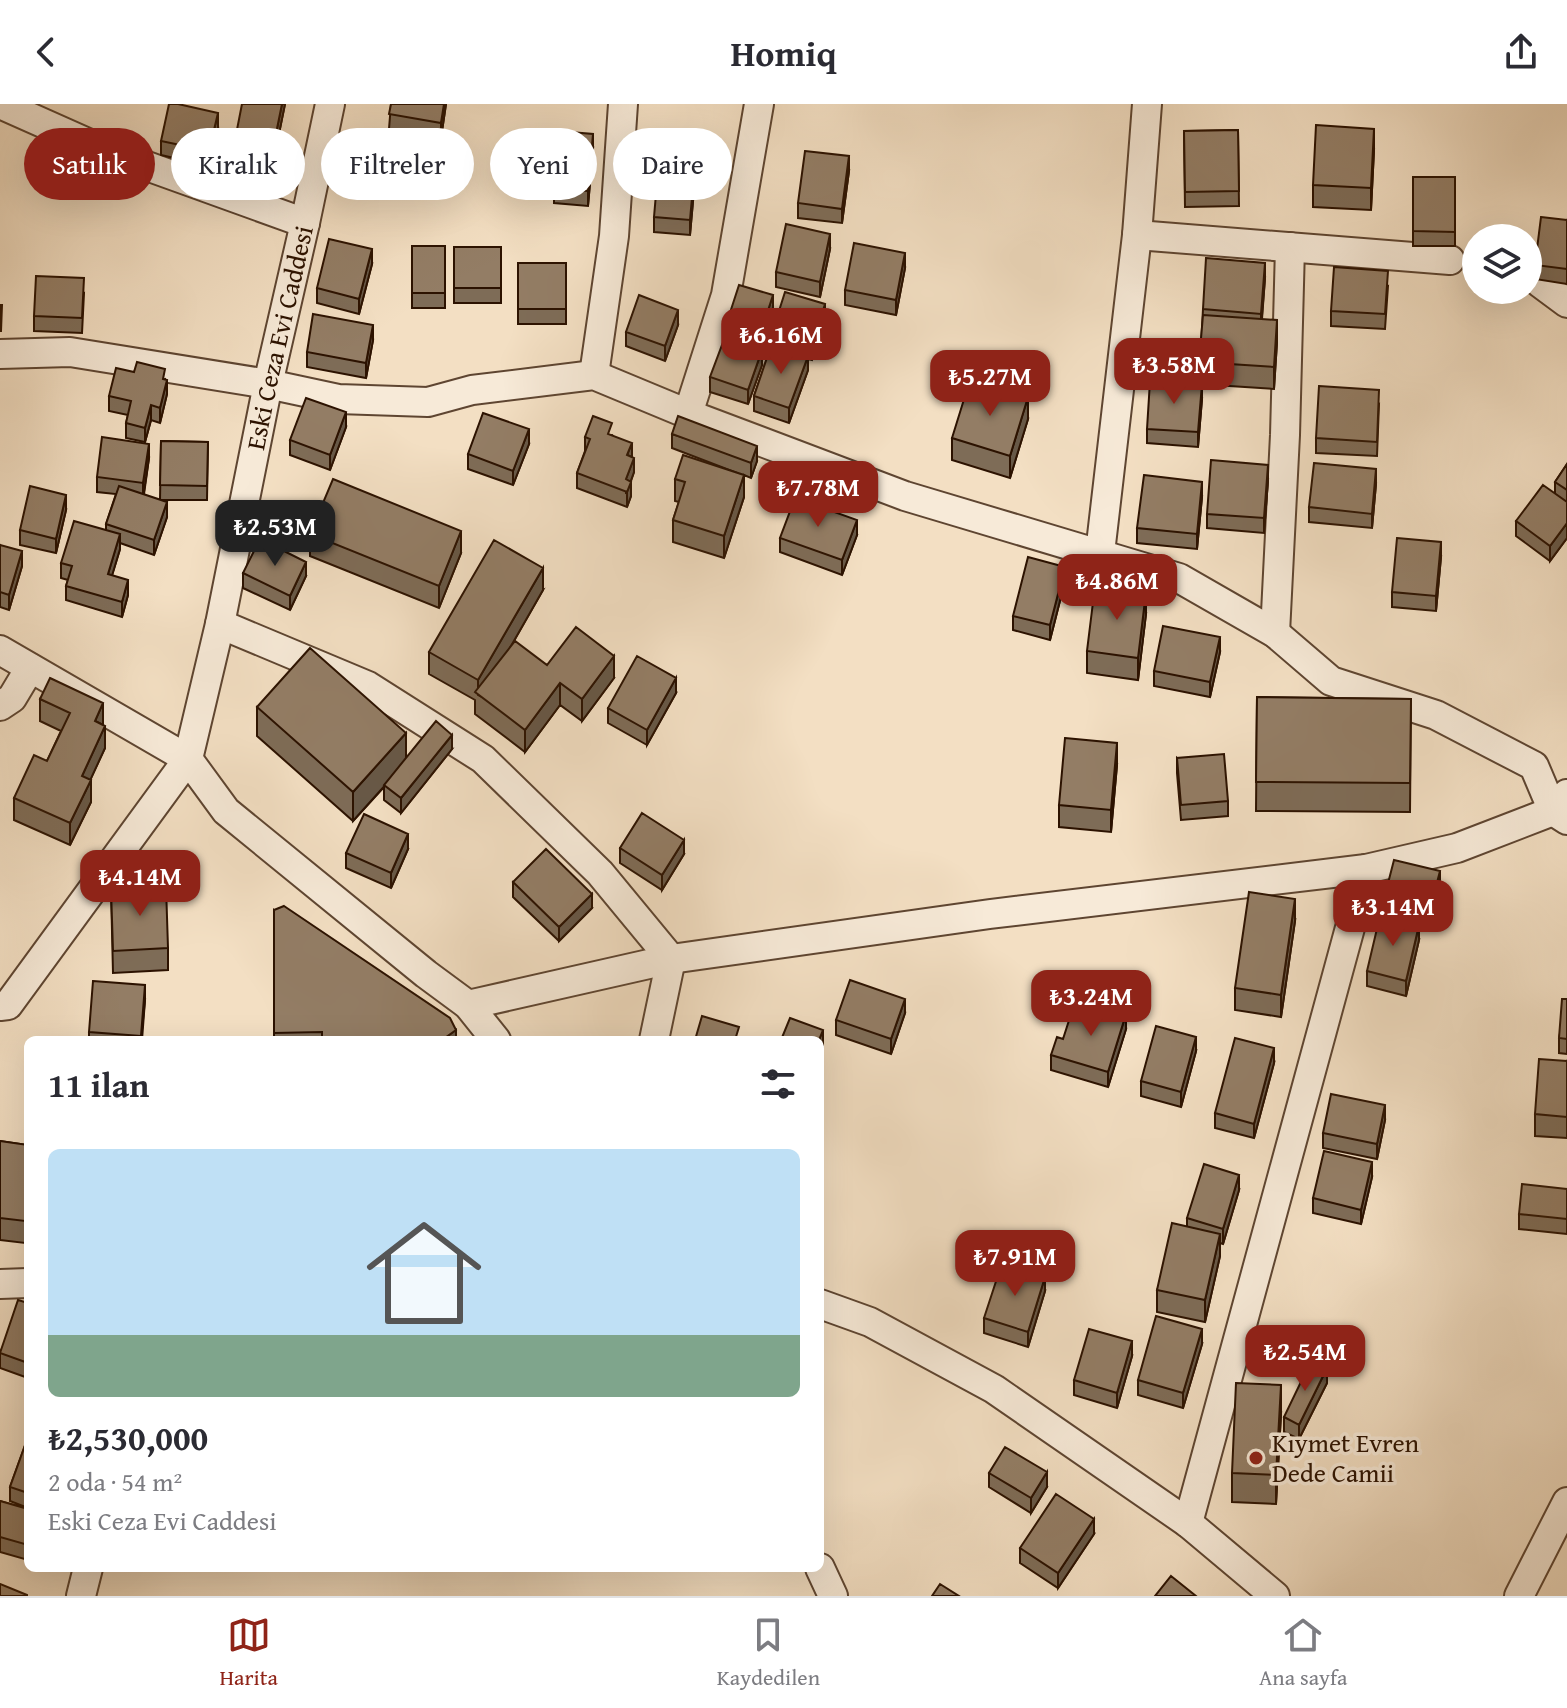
<!DOCTYPE html>
<html lang="tr">
<head>
<meta charset="utf-8">
<style>
  body { margin:0; font-family:"Gentium Book Plus",serif; background:#f7f7f7; color:#2b2b33; height:100vh; display:flex; flex-direction:column; font-size:30px; white-space:nowrap }
  * { box-sizing:border-box; margin:0 }
  p { font-size:26px; color:#7c7c81 }
  .icon { flex:none; width:44px; height:44px; fill:none; stroke:currentColor; stroke-width:2; stroke-linecap:round; stroke-linejoin:round }
  .map { position:relative; flex:1; overflow:hidden }
  .panel { position:absolute; left:24px; top:932px; width:800px; height:536px; display:flex; flex-direction:column; background:#fff; border-radius:12px; box-shadow:0 8px 32px #0002 }
  .panel>* { flex:none }
  .banner { position:absolute; left:24px; top:24px; width:800px; height:72px; display:flex; gap:16px }
  .controls { position:absolute; left:1462px; top:120px; display:grid; gap:16px }
  .controls a { display:grid; place-items:center; width:80px; height:80px; border-radius:50%; background:#fff; box-shadow:0 8px 32px #0002; font-size:40px }
  .price { position:absolute; translate:-50% -68px; padding:0 18px; border-radius:16px; background:#8f2418; color:#fff; font-size:26px; line-height:52px; filter:drop-shadow(0 2px 4px #0008) }
  .price::after { content:''; position:absolute; left:50%; top:48px; width:24px; height:18px; margin-left:-12px; background:inherit; clip-path:polygon(0 0,100% 0,50% 100%) }
  .price.active { background:#222; color:#fff }
  ul { padding:0; list-style:none }
  li { display:grid; align-content:center; gap:16px; height:424px; padding:0 24px }
  li span { display:grid; place-items:center; height:248px; border-radius:12px; color:#555 }
  li>.icon { margin-inline-start:auto }
  span .icon { width:144px; height:144px; fill:#fffc; stroke-width:1 }
  li b { font-size:34px }
  h2 { display:flex; justify-content:space-between; align-items:center; height:96px; padding:0 24px; font-size:34px }
  .pill { padding:0 28px; border-radius:36px; background:#fff; box-shadow:0 8px 32px #0002; font-size:28px; line-height:72px }
  .pill.active { background:#8f2418; color:#fff }
  header { display:flex; justify-content:space-between; align-items:center; height:104px; padding:0 24px; background:#fff; font-size:36px; font-weight:700 }
  .menu { display:flex; justify-content:space-around; align-items:center; height:112px; border-top:2px solid #e1e1e2; background:#fff; font-size:22px; color:#7c7c81 }
  .menu a { display:grid; justify-items:center; gap:4px }
  .menu .active { color:#8f2418 }
  .map>svg:first-child { display:block }
</style>
</head>
<body>
<header><svg class="icon" aria-label="back" viewBox="0 0 24 24"><path d="M15 5l-7 7 7 7"/></svg>Homiq<svg class="icon" aria-label="share" viewBox="0 0 24 24"><path d="M12 15V3M7 8l5-5 5 5M5 13v7h14v-7"/></svg></header>
<div class="map">
<svg width="1567" height="1492" viewBox="0 0 1567 1492">
  <rect width="100%" height="100%" fill="#f3dfc3"/>
  <filter id="stains"><feTurbulence type="fractalNoise" baseFrequency=".0025" numOctaves="4"/><feColorMatrix values="0 0 0 0 .2 0 0 0 0 .09 0 0 0 0 .02 0 0 0 .5 -.17"/></filter>
  <radialGradient id="worn" r=".72"><stop offset=".6" stop-color="#630" stop-opacity="0"/><stop offset="1" stop-color="#630" stop-opacity=".3"/></radialGradient>
  <g fill="none" stroke-linecap="round" stroke-linejoin="round">
    <defs>
      <g id="minor">
        <path d="M0,0l108,48 197,71"/>
        <path d="M1137,131l313,25"/>
        <path d="M1540,179l27,20"/>
        <path d="M0,250l70,-2 198,32 70,15 90,3 44,-12 122,-15 94,39 217,82 274,82 96,55 56,48 105,34 98,51 19,45 14,9"/>
        <path d="M594,271l20,-139 9,-132"/>
        <path d="M688,310l38,-119 33,-191"/>
        <path d="M1100,449l37,-318 10,-131"/>
        <path d="M220,520l148,62 115,73 117,114 71,86 -17,81"/>
        <path d="M1275,529l10,-198 5,-188"/>
        <path d="M0,546l188,109 38,52 200,163 42,31 28,35"/>
        <path d="M0,602l12,-8 18,-30"/>
        <path d="M468,901l203,-46 319,-45 376,-45 91,-21 96,-37 14,-17"/>
        <path id="s1" d="M0,902l8,-1 180,-246 32,-135 48,-240 37,-161 25,-119"/>
        <path d="M0,1180l28,-1"/>
        <path d="M820,1200l50,18 124,67 194,134 87,73"/>
        <path d="M1188,1419l178,-654"/>
        <path d="M820,1464l13,28"/>
        <path d="M81,1492l7,-28"/>
        <path d="M1519,1492l48,-94"/>
      </g>
    </defs>
    <use href="#minor" stroke="#5e4531" stroke-width="32"/>
    <use href="#minor" stroke="#f7ead8" stroke-width="28"/>
  </g>
  <path fill="#7e6c57" stroke="#2c1200" stroke-width="2" d="M285,0l-14,69 -38,-8v-15z
    M391,0h55l-5,34 -52,-9z
    M218,24l-9,38 -48,-11v-14z
    M1238,26l1,76 -54,1 -1,-76z
    M593,45l-5,57 -34,-3v-14z
    M1374,46l-3,60 -58,-3v-22z
    M849,67l-7,52 -44,-5v-15z
    M1413,73h42v69h-42z
    M694,86l-4,45 -36,-3v-15z
    M1567,116v64l-32,-5v-14z
    M412,142h33v62h-33z
    M454,143h47v56h-47z
    M830,145l-10,48 -44,-10v-15z
    M518,159h48v61h-48z
    M372,160l-13,50 -42,-11v-15z
    M905,164l-9,47 -51,-10v-15z
    M1265,174l-3,41 15,23 -3,47 -75,-5 4,-75z
    M1388,182l-3,43 -54,-3v-15z
    M84,189l-2,40 -48,-2v-15z
    M773,206l-12,37 -34,-10v-15z
    M825,214l-13,42 -4,-1v11l-19,53 -35,-12v-15l18,-52v-11z
    M678,221l-13,36 -39,-15v-14z
    M373,236l-7,38 -59,-11v-15z
    M762,261l-14,39 -38,-12v-15z
    M165,275l2,15 -7,29 -9,-3 -6,22 -19,-4v-15l2,-8 -19,-4v-15z
    M1202,295l-4,48 -51,-4v-14z
    M1379,300l-2,52 -61,-3v-15z
    M1028,315l-18,59 -58,-18v-22z
    M346,323l-16,43 -40,-15v-15z
    M672,330l85,27 -6,17 -7,-3v22l-20,61 -51,-16v-22l6,-18 -4,-1v-22l62,-6 -65,-25z
    M612,331l20,22 2,15 -3,9v15l-4,11 -50,-19v-15l8,-22v-14z
    M161,337l47,1 -1,58h-47z
    M529,340l-16,41 -45,-16v-15z
    M149,354l-5,36 23,23 -13,38 -34,-12v6l-8,26 16,20 -6,22 -56,-17v-14l2,-6 -7,-2v-15l45,-33v-6l10,-30 -19,-2v-15z
    M1567,360v74l-17,23 -34,-25v-15l39,-28v-11z
    M1268,376l-4,53 -57,-5v-14z
    M1376,380l-4,44 -63,-6v-15z
    M1202,393l-5,52 -60,-6v-15z
    M66,406l-10,43 -36,-8v-15z
    M310,430l151,19 -22,55 -129,-52z
    M857,431l-15,40 -62,-23v-14z
    M0,441l22,21 -13,44 -9,-3z
    M1441,453l-5,54 -44,-4v-15z
    M243,469l63,3 -16,34 -47,-22z
    M1065,477l-15,59 -37,-10v-14z
    M543,486l-31,54 35,21 67,13 -32,43 -22,-16 -35,47 -50,-38v-14l-46,-26v-22z
    M1146,510l-8,66 -51,-7v-22z
    M1220,548l-10,45 -56,-11v-15z
    M676,589l-29,52 -39,-22v-15z
    M1257,593l154,2 -1,113 -154,-1z
    M40,595l63,26 2,23 -15,32 1,22 -21,43 -56,-25v-22l33,-37 14,-30 -21,-10z
    M257,603l149,51 46,-9 -51,64 -17,-13v-13l-31,34 -96,-85z
    M1177,654l51,43v15l-47,4 -4,-47z
    M1117,661l-6,67 -52,-5v-22z
    M620,744l64,6 -22,36 -42,-27z
    M408,745l-17,39 -45,-20v-15z
    M513,778l79,26 -33,33 -46,-44z
    M1440,782l-9,35 -46,-11v-15z
    M111,785l57,59v22l-55,3z
    M274,806l182,130h-182z
    M1295,817l-14,96 -46,-7v-22z
    M1419,836l-13,56 -39,-10v-15z
    M1567,895v55l-8,-1v-15z
    M145,896l-3,40h-53v-8z
    M905,909l-14,41 -55,-19v-15z
    M1126,925l-18,58 -57,-17v-15l12,-16z
    M1196,947l-15,56 -40,-11v-15z
    M1567,957v77l-32,-2v-22z
    M1274,959l-20,75 -39,-10v-15z
    M1385,1016l-8,39 -54,-11v-15z
    M0,1037l28,4v78l-3,20 -25,-3z
    M1372,1073l-11,47 -48,-11v-15z
    M1567,1085v45l-48,-5v-15z
    M1239,1086l-16,54 -3,-1v13l-15,66 -48,-10v-22l30,-63v-9z
    M1045,1187l-17,56 -44,-14v-15z
    M28,1199v75l-28,-10v-16z
    M1202,1240l-19,64 -45,-13v-15z
    M1132,1252l-15,52 -43,-13v-15z
    M1327,1279l-28,56 -15,-7v-15z
    M1281,1310l-5,90 -44,-2v-29z
    M28,1333v71l-18,-7v-14z
    M989,1369l58,14 -16,26 -42,-26z
    M0,1397l28,8v51l-28,-8z
    M1094,1430l-36,54 -38,-25v-15z"/>
  <path fill="#675847" stroke="#2c1200" stroke-width="2" d="M282,0h3l-14,69v-15z
    M444,0h2l-5,34v-15z
    M218,9v15l-9,38v-15z
    M1374,25v21l-3,60v-22z
    M593,30v15l-5,57v-15z
    M849,52v15l-7,52v-14z
    M694,71v15l-4,45v-15z
    M830,130v15l-10,48v-15z
    M372,145v15l-13,50v-15z
    M905,149v15l-9,47v-15z
    M1265,159v15l-4,50v-14z
    M773,191v15l-12,37v-15z
    M825,200v14l-13,42v-14z
    M678,206v15l-13,36v-15z
    M1277,216v22l-3,47v-22z
    M373,221v15l-7,38v-15z
    M762,246v15l-14,39v-14z
    M808,252v14l-19,53v-15z
    M167,276v14l-7,29v-15z
    M1202,280v15l-4,48v-15z
    M1028,293v22l-18,59v-22z
    M151,301v15l-6,22v-14z
    M346,308v15l-16,43v-15z
    M529,325v15l-16,41v-14z
    M632,339v14l-5,-2z
    M149,340v14l-6,40v-15z
    M757,342v15l-6,17v-15z
    M634,354v14l-8,22v-15z
    M1268,361v15l-4,53v-15z
    M1376,365v15l-4,44v-14z
    M744,371v22l-20,61v-22z
    M631,378v14l-4,11v-15z
    M1202,378v15l-5,52v-15z
    M66,391v15l-10,43v-14z
    M167,398v15l-13,38v-15z
    M857,416v15l-15,40v-15z
    M1567,419v15l-17,23v-15z
    M461,427v22l-22,55v-22z
    M120,430v15l-12,40v-15z
    M1441,438v15l-5,54v-15z
    M22,447v15l-13,44v-15z
    M306,458v14l-16,34v-14z
    M1065,463v14l-15,59v-15z
    M543,464v22l-61,107 -4,-2v-15z
    M128,476v15l-6,22v-15z
    M1146,488v22l-8,66v-22z
    M1220,533v15l-10,45v-15z
    M614,552v22l-32,43v-22z
    M676,574v15l-29,52v-15z
    M560,579v22l-35,47v-22z
    M103,599v22l-8,-4z
    M105,622v22l-23,50v-22z
    M406,629v29l-53,59v-29z
    M452,631v14l-51,64v-15z
    M1117,639v22l-6,67v-22z
    M91,676v22l-21,43v-22z
    M408,730v15l-17,39v-15z
    M684,736v14l-22,36v-15z
    M1440,767v15l-9,35v-15z
    M592,790v14l-33,33v-14z
    M1295,795v22l-14,96v-22z
    M1419,821v15l-13,56v-15z
    M145,881v15l-4,40z
    M905,895v14l-14,41v-15z
    M1126,910v15l-18,58v-15z
    M456,926v10h-14z
    M823,926v22l-3,7v-19h-1z
    M1196,933v14l-15,56v-15z
    M1274,944v15l-20,75v-14z
    M1385,1001v15l-8,39v-15z
    M1372,1058v15l-11,47v-14z
    M1239,1071v15l-16,54v-15z
    M28,1097v22l-3,20v-22z
    M1220,1130v22l-15,66v-22z
    M1045,1173v14l-17,56v-15z
    M1202,1225v15l-19,64v-15z
    M1132,1237v15l-15,52v-15z
    M1327,1264v15l-28,56v-14z
    M1281,1281v29l-5,90v-29z
    M1047,1368v15l-16,26v-15z
    M1094,1415v15l-36,54v-15z"/>
  <path fill="#937d65" stroke="#2c1200" stroke-width="2" d="M169,0h9l40,9 -9,38 -48,-10z
    M242,0h40l-11,54 -38,-8z
    M391,0h53l-3,19 -52,-9z
    M1316,21l58,4 -3,59 -58,-3z
    M1238,26l1,61 -54,1 -1,-61z
    M558,27l35,3 -5,57 -34,-2z
    M805,47l44,5 -7,53 -44,-6z
    M658,67l36,4 -4,45 -36,-3z
    M1413,73h42v55l-42,-1z
    M1541,113l26,3v49l-32,-4z
    M786,120l44,10 -10,48 -44,-10z
    M329,135l43,10 -13,50 -42,-11z
    M854,139l51,10 -9,47 -51,-10z
    M412,142h33v47h-33z
    M454,143h47v41h-47z
    M1206,154l59,5 -4,51 -58,-5z
    M518,159h48v46h-48z
    M1334,163l54,4 -3,43 -54,-3z
    M36,172l48,2 -2,40 -48,-2z
    M739,181l34,10 -12,37 -34,-10z
    M785,188l40,12 -13,42 -40,-13z
    M639,191l39,15 -13,36 -39,-14z
    M0,201h2l-1,26h-1z
    M313,210l60,11 -7,38 -59,-11z
    M1203,211l74,5 -3,47 -75,-5z
    M725,233l37,13 -14,40 -38,-13z
    M772,239l36,13 -19,52 -35,-12z
    M137,258l28,7 -2,10 4,1 -7,28 -9,-3 -6,23 -19,-5 5,-22 -22,-5 7,-28 18,4z
    M970,276l58,17 -18,59 -58,-18z
    M1150,277l52,3 -4,48 -51,-3z
    M1319,282l60,4 -2,52 -61,-4z
    M306,294l40,14 -16,43 -40,-15z
    M483,309l46,16 -16,42 -45,-17z
    M593,312l19,7 -4,11 24,9 -5,12 7,3 -8,21 5,3 -4,10 -50,-19 13,-34 -5,-2z
    M678,312l79,30 -6,17 -79,-29z
    M102,333l47,7 -6,39 -46,-6z
    M161,337l47,1 -1,44 -47,-1z
    M683,351l61,20 -20,61 -51,-16 12,-38 -10,-3z
    M1211,356l57,5 -4,53 -57,-4z
    M1314,359l62,6 -4,45 -63,-7z
    M1567,360v26l-12,-8z
    M1144,371l58,7 -5,52 -60,-6z
    M333,375l128,52 -22,55 -129,-52z
    M1543,381l24,17v21l-17,23 -34,-25z
    M30,382l36,9 -10,44 -36,-9z
    M119,382l48,16 -13,38 -48,-16z
    M795,394l62,22 -15,40 -62,-22z
    M74,417l46,13 -12,40 20,6 -6,22 -56,-16 6,-20 -11,-3z
    M1397,434l44,4 -5,54 -44,-4z
    M260,435l46,23 -16,34 -47,-23z
    M494,436l49,28 -65,112 -49,-28z
    M0,441l22,6 -13,44 -9,-3z
    M1028,453l37,10 -15,58 -37,-9z
    M1095,482l51,6 -8,66 -51,-7z
    M1163,522l57,11 -10,45 -56,-11z
    M576,523l38,29 -32,43 -22,-16 -35,47 -50,-38 40,-51 32,24z
    M310,544l96,85 -53,59 -96,-85z
    M637,552l39,22 -29,52 -39,-22z
    M50,574l53,25 -8,18 10,5 -23,50 9,4 -21,43 -56,-25 20,-43 13,6 23,-48 -30,-14z
    M1257,593l154,2 -1,84 -154,-1z
    M436,617l16,14 -51,63 -17,-13z
    M1065,634l52,5 -6,67 -52,-5z
    M1224,650l4,47 -47,4 -4,-47z
    M642,709l42,27 -22,35 -42,-27z
    M364,710l44,20 -17,39 -45,-20z
    M546,745l46,45 -33,33 -46,-45z
    M1394,756l46,11 -9,35 -46,-11z
    M166,782l2,62 -55,3 -2,-62z
    M1249,788l46,7 -14,96 -46,-7z
    M284,802l166,112 6,12 -14,10h-120v-8l-48,1v-123z
    M1380,812l39,9 -13,56 -39,-10z
    M850,876l55,19 -14,40 -55,-19z
    M93,877l52,4 -4,51 -52,-4z
    M1562,895h5v40l-8,-1z
    M1094,900l32,10 -18,58 -57,-17 6,-18 6,2 10,-31 18,5z
    M702,912l37,11 -4,13h-40z
    M790,914l33,12 -4,10h-38z
    M1156,922l40,11 -15,55 -40,-11z
    M1235,934l39,10 -20,76 -39,-11z
    M1539,955l28,2v56l-32,-3z
    M1331,990l54,11 -8,39 -54,-11z
    M0,1037l28,4v56l-3,20 -25,-3z
    M1324,1047l48,11 -11,48 -48,-12z
    M1204,1060l35,11 -16,54 -36,-11z
    M1522,1080l45,5v30l-48,-5z
    M1172,1119l48,11 -15,66 -48,-10z
    M1002,1159l43,14 -17,55 -44,-14z
    M18,1196l10,3v60l-28,-10z
    M1156,1212l46,13 -19,64 -45,-13z
    M1089,1225l43,12 -15,52 -43,-13z
    M1311,1257l16,7 -28,57 -15,-8z
    M1236,1279l45,2 -5,90 -44,-2z
    M28,1333v56l-18,-6z
    M1005,1343l42,25 -16,26 -42,-25z
    M1056,1390l38,25 -36,54 -38,-25z
    M0,1397l28,8v36l-28,-8z
    M1171,1472l25,20h-41z
    M0,1480l27,11v1h-27z
    M940,1480l19,12h-27z"/>
  <circle fill="#8f2418" stroke="#f7ead8" stroke-width="3" cx="1256" cy="1354" r="8"/>
  <g text-anchor="middle" stroke-width="7" stroke-linejoin="round" paint-order="stroke">
    <g font-size="26" fill="#2c1200" stroke="#f7ead8">
      <text dy="9" stroke="none"><textPath href="#s1" startOffset="744">Eski Ceza Evi Caddesi</textPath></text>
    </g>
    <g font-size="26" fill="#2c1200" stroke="#f7ead8" text-anchor="start">
      <text x="1272" y="1348">Kıymet Evren<tspan x="1272" dy="30">Dede Camii</tspan></text>
    </g>
  </g>
  <rect width="100%" height="100%" filter="url(#stains)"/>
  <rect width="100%" height="100%" fill="url(#worn)"/>
</svg>
<div class="controls">
<a><svg class="icon" aria-label="layers" viewBox="0 0 24 24"><path d="M12 4l9 5-9 5-9-5zM3 14l9 5 9-5"/></svg></a>
</div>
<b class="price" style="left:781px;top:272px">₺6.16M</b>
<b class="price" style="left:1174px;top:302px">₺3.58M</b>
<b class="price" style="left:990px;top:314px">₺5.27M</b>
<b class="price" style="left:818px;top:425px">₺7.78M</b>
<b class="price active" style="left:275px;top:464px">₺2.53M</b>
<b class="price" style="left:1117px;top:518px">₺4.86M</b>
<b class="price" style="left:140px;top:814px">₺4.14M</b>
<b class="price" style="left:1393px;top:844px">₺3.14M</b>
<b class="price" style="left:1091px;top:934px">₺3.24M</b>
<b class="price" style="left:1015px;top:1194px">₺7.91M</b>
<b class="price" style="left:1305px;top:1289px">₺2.54M</b>
<div class="banner">
<a class="pill active">Satılık</a>
<a class="pill">Kiralık</a>
<a class="pill">Filtreler</a>
<a class="pill">Yeni</a>
<a class="pill">Daire</a>
</div>
<section class="panel">
<h2>11 ilan<svg class="icon" aria-label="filters" viewBox="0 0 24 24"><path d="M4 7h16M4 17h16"/><circle cx="9" cy="7" r="2"/><circle cx="15" cy="17" r="2"/></svg></h2>
<ul>
<li><span style="background:linear-gradient(#bfe0f5 75%,#7fa58c 0)"><svg class="icon" aria-label="home" viewBox="0 0 24 24"><path d="M3 11l9-7 9 7M6 9v11h12V9"/></svg></span><div><b>₺2,530,000</b><p>2 oda · 54 m²</p><p>Eski Ceza Evi Caddesi</p></div></li>
</ul>
</section>
</div>
<nav class="menu">
<a class="active"><svg class="icon" aria-label="map" viewBox="0 0 24 24"><path d="M3 6l6-2 6 2 6-2v14l-6 2-6-2-6 2zM9 4v14M15 6v14"/></svg>Harita</a>
<a><svg class="icon" aria-label="saved" viewBox="0 0 24 24"><path d="M7 4h10v16l-5-4-5 4z"/></svg>Kaydedilen</a>
<a><svg class="icon" aria-label="home" viewBox="0 0 24 24"><path d="M3 11l9-7 9 7M6 9v11h12V9"/></svg>Ana sayfa</a>
</nav>
</body>
</html>
